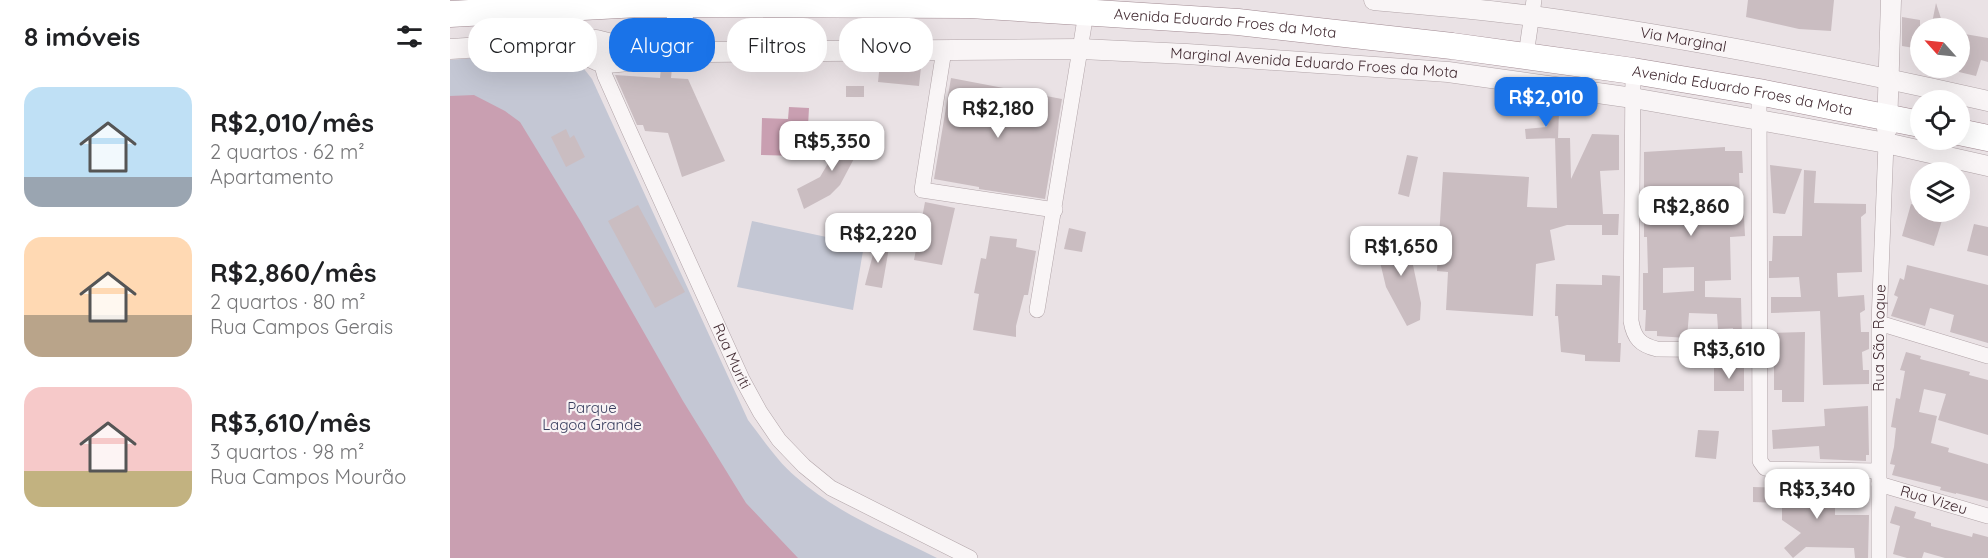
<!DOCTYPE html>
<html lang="pt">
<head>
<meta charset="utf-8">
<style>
  body { margin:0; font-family:Quicksand,sans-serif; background:#f6f6f6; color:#202124; height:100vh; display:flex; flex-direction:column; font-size:22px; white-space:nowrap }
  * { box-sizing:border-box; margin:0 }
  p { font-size:20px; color:#757577 }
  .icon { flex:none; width:33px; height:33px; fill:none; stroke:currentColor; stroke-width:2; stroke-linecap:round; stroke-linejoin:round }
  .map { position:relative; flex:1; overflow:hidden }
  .sheet { display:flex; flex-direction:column; background:#fff; width:450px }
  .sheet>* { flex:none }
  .top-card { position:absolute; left:18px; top:18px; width:570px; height:54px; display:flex; gap:12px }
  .needle { width:39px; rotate:297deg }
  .controls { position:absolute; left:1460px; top:18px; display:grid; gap:12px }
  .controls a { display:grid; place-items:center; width:60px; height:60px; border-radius:50%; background:#fff; box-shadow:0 6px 24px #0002; font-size:30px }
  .price { position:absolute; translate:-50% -51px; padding:0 14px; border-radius:12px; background:#fff; color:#222; font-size:20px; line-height:39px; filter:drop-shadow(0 2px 3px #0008) }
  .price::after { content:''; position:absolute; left:50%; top:36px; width:18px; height:14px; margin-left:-9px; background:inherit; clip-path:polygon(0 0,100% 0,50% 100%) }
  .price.selected { background:#1a73e8; color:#fff }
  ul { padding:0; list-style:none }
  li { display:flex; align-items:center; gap:18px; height:150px; padding:0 24px }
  li span { display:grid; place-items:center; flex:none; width:168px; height:120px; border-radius:18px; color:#555 }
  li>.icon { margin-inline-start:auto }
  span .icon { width:72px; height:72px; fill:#fffc; stroke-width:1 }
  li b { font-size:26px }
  h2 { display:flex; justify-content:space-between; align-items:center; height:72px; padding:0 24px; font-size:26px }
  .chip { padding:0 21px; border-radius:24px; background:#fff; box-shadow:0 6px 24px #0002; font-size:21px; line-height:54px }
  .chip.selected { background:#1a73e8; color:#fff }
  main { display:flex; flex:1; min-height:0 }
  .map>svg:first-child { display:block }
</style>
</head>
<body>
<main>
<section class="sheet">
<h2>8 imóveis<svg class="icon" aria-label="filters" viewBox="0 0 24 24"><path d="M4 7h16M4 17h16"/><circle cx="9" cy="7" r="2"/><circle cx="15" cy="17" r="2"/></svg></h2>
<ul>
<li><span style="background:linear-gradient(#bfe0f5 75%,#9aa5b1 0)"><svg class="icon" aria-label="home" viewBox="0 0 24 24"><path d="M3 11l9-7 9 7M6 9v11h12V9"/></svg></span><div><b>R$2,010/mês</b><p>2 quartos · 62 m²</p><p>Apartamento</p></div></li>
<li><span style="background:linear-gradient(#ffd9b3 65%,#b9a48a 0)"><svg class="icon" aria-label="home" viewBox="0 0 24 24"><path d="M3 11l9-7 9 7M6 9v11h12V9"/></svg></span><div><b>R$2,860/mês</b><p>2 quartos · 80 m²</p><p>Rua Campos Gerais</p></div></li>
<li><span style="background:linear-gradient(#f6c9c9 70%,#c2b280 0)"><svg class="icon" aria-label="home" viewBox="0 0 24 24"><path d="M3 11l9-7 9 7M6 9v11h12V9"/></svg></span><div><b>R$3,610/mês</b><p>3 quartos · 98 m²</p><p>Rua Campos Mourão</p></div></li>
</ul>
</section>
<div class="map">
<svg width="1538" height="558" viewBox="0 0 1538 558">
  <rect width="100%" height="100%" fill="#eae2e5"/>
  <path fill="#c4c7d4" d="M97,51l30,9 15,19 156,341c15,19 29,41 48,57 40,36 94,57 141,81h-487v-498z
    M302,221l112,24 -11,65 -116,-23z"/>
  <path fill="#c99fb1" d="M24,95l31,16 15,11 61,100 102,179 63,102 52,55h-348v-462z
    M339,107l20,1 -1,18 -9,3 -1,27 -37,-1 1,-37 26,1z"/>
  <path fill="#cabdc1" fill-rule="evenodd" d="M1298,0h86l-3,31 -32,-2 -53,-12z
    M1486,3l8,25h-13z
    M1452,17l18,3v29l-18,-3z
    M1509,33l29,5v24l-7,-2 -5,16 -17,-4z
    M430,63l41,4 -2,19 -41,-4z
    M211,68h11l-1,10 17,1 37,82 -43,16 -14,-44 -23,-2 -2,-6h-6l-22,-50 45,3z
    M501,78l111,21 -17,100 -66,-10v-2l-45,-8z
    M396,86h18v11h-18z
    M1098,110l11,1 -1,27 -32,1 -1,-10 22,-2z
    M399,126l12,4 -6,23h2l-17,32 -10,10 -26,14 -7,-20 23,-12 16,-27 7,1z
    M116,129l4,9 4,-3 11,22 -19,10 -15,-30z
    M1142,134l27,1v35l-19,1 3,43h16l-1,21h-16v-10h-35l-17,5 5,30 -19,4 -3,52 -87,-6 2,-38 -11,-1 6,-99 86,5 -2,30 30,1 -2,-70h15l1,41z
    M1275,147v4h17l1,22h-4l1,24h3l2,39 -15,1 1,43 -26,1v16l36,1 1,42h-10l1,-12 -15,1 -1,-15 -28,-1 -2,25 -30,-2v-5h-12l1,-21h-3v-37h5l-1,-36h-3v-85zM1244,267v24l-31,2v-25z
    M957,155l11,2 -9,40 -11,-3z
    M1320,165l32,4 -17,45 -12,-1z
    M1354,170l12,1 -2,32 52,1v9l-5,4 1,55 -25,1 1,24 26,-2 1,15 -5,3 1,19h8v17l-7,3 1,18h6v14l-46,1 -3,-74 -49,2v-16h30l-2,-20 -30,1v-17h3l1,-25h29z
    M475,202l30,6 -13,57 -28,-5z
    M1461,204l9,3v5h15l9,2 -10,32 -32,-10z
    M188,205l47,87 -30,16 -47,-87z
    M1524,224l14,3v29l-21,-5z
    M619,228l17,4 -4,20 -18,-3z
    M940,230l16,2 15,71 -1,17 -13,6 -21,-39 -6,-25z
    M540,236l27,3 -1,8 20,4 -8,44h-4l-8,31v11l-43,-7 6,-36 -5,-1 7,-35 5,1z
    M427,239l13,3 -8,46 -17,-3z
    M1457,265l81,20v58l-38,-11 4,-17 -24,-7 -5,18 -34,-10 7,-19 -4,-2 6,-17 4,2z
    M1152,275l18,1 -2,67h3l-1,19 -35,-1v-6l-24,-3 -3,-36h-3l1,-32 46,1z
    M1355,332l-1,70h-22v-12h-8v-57z
    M1456,352l15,4 -1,3 50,13 -1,3 19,5v55l-50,-15 8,-26 -22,-5 -5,23 18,4 -6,27 18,5 -1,4 40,12v37l-32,-8v1l-16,-4 1,-3 -49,-12 3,-10 -5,-1 4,-17 2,-19 -5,-1 5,-29 4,1 5,-28 -5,-1z
    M1264,368h30v23h-30z
    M1418,406l1,49h-3v6l-46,-2 -1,-13 -46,3 -1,-19 53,-4 -1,-17z
    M1248,430l21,1 -3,28 -21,-2z
    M1363,486h13v12h9v17h34l-1,43h-13l-1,-10 -48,-1 -13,11 -9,-10 17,-15 -19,-13v-17l-29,-1v-15l39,1v3l21,-1z
    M1445,506l21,6 -2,6 17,5v3l41,11 1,-4 15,4v21h-43l-21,-6 -2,6h-15l-14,-4 7,-28 -10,-3z"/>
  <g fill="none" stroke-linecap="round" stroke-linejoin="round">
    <defs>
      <g id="minor">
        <path d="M494,50l-22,140 133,20"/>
        <path d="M1076,55l8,-55"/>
        <path id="s1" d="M151,62l4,14 24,54 113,249 18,33 19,28 25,26 27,22 139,70"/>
        <path d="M1183,71l-2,250c3,17 9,24 26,28l103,1"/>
        <path d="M1309,92l1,369 5,7 4,1 109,2"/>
        <path d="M587,310l49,-297"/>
        <path d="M1429,323l109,33"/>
        <path id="s2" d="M1429,484l109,32"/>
        <path id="s3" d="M1429,558v-235l7,-180"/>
      </g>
      <g id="tertiary">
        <path id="s4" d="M924,0c53,5 106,9 158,16 153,21 306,51 456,85"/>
        <path id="s5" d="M99,44l25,6 22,10 11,3 44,-4 15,-5 41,-2 374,-3 106,5 261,18 185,26 126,22 127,23 102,23"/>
        <path d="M0,49l146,-9 28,7 28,3"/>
        <path d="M1437,129l4,-129"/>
      </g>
      <g id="trunk">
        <path id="s6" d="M0,14l189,-10 331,1 268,17 214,24 181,25 126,21 161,32"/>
        <path d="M216,54c15,-18 14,-28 14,-51"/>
        <path d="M1509,132l29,6"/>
      </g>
    </defs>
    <use href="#minor" stroke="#b1a4a8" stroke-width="16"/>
    <use href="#tertiary" stroke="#b1a4a8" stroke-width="21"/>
    <use href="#trunk" stroke="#a18a92" stroke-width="27"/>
    <use href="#minor" stroke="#f9f5f6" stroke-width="15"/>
    <use href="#tertiary" stroke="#f9f5f6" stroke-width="20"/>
    <use href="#trunk" stroke="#fff" stroke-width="26"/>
  </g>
  <g text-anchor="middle" stroke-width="4.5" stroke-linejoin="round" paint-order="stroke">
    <g font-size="15" fill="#422b32" stroke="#f8f2f4">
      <text dy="5" stroke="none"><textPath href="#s6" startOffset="776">Avenida Eduardo Froes da Mota</textPath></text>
      <text dy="5" stroke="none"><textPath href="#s4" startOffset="312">Via Marginal</textPath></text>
      <text dy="5" stroke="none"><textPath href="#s5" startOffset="770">Marginal Avenida Eduardo Froes da Mota</textPath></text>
      <text dy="5" stroke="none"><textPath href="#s6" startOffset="1298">Avenida Eduardo Froes da Mota</textPath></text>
      <text dy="5" stroke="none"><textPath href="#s3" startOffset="220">Rua São Roque</textPath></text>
      <text dy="5" stroke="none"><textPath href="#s1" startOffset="322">Rua Muriti</textPath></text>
      <text dy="5" stroke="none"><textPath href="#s2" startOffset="57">Rua Vizeu</textPath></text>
    </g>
    <g font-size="15" fill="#383e5e" stroke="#f8f2f4">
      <text x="142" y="413">Parque<tspan x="142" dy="17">Lagoa Grande</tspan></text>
    </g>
  </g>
</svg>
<div class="controls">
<a><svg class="needle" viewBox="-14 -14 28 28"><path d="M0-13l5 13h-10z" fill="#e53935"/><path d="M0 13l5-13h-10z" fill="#757577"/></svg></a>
<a><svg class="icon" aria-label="locate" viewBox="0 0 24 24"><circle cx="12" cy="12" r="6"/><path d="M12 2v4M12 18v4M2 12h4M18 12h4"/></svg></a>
<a><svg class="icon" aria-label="layers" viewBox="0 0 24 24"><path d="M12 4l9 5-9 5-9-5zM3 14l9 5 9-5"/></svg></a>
</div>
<b class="price selected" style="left:1096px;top:128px">R$2,010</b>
<b class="price" style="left:548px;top:139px">R$2,180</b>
<b class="price" style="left:382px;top:172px">R$5,350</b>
<b class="price" style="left:1241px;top:237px">R$2,860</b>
<b class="price" style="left:428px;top:264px">R$2,220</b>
<b class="price" style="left:951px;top:277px">R$1,650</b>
<b class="price" style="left:1279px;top:380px">R$3,610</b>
<b class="price" style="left:1367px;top:520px">R$3,340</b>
<div class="top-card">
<a class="chip">Comprar</a>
<a class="chip selected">Alugar</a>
<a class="chip">Filtros</a>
<a class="chip">Novo</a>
</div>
</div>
</main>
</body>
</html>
